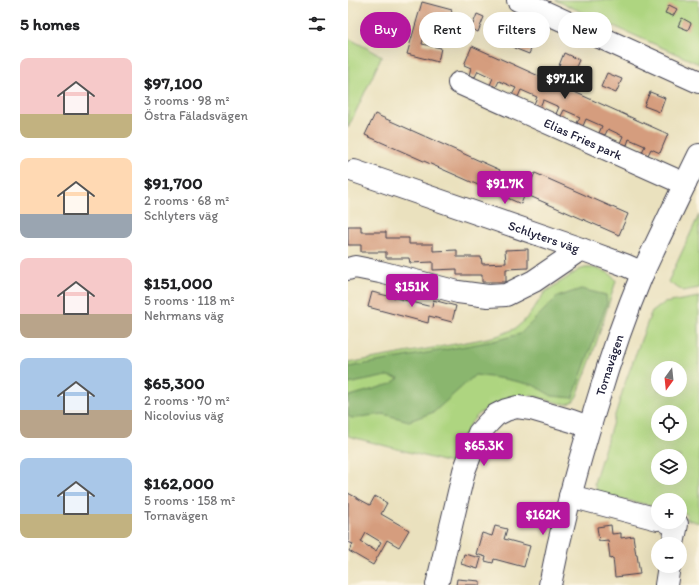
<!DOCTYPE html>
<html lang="en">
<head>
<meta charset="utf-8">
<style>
  body { margin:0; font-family:Itim,sans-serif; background:#f2f2f2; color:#202124; height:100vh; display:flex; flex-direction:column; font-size:15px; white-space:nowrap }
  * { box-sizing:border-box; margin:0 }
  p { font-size:13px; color:#757577 }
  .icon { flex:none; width:22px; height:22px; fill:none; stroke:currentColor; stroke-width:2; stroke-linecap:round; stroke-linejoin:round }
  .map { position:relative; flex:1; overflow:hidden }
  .panel { display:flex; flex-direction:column; background:#fff; width:348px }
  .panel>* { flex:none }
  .top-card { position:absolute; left:12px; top:12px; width:279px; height:36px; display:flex; gap:8px }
  .needle { width:26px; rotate:195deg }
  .controls { position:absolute; left:303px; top:361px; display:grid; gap:8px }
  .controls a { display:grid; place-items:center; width:36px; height:36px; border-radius:50%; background:#fff; box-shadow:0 4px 16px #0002; font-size:20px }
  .price { position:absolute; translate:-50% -34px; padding:0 9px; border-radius:4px; background:#b5179e; color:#fff; font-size:13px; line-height:26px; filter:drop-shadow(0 1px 2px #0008) }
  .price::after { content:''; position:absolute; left:50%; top:24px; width:12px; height:9px; margin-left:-6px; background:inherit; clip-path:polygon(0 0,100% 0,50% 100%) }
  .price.active { background:#222; color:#fff }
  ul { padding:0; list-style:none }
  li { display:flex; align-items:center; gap:12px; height:100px; padding:0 20px }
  li span { display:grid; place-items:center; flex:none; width:112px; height:80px; border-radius:8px; color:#555 }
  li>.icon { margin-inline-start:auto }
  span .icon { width:48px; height:48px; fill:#fffc; stroke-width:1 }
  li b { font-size:17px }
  h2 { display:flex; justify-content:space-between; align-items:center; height:48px; padding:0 20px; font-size:17px }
  .tag { padding:0 14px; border-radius:18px; background:#fff; box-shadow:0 4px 16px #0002; font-size:14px; line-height:36px }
  .tag.active { background:#b5179e; color:#fff }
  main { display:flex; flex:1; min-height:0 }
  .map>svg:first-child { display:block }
</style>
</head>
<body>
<main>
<section class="panel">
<h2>5 homes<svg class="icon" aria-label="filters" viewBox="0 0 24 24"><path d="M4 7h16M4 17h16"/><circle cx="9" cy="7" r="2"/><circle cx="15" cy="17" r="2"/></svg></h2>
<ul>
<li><span style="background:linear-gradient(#f6c9c9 70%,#c2b280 0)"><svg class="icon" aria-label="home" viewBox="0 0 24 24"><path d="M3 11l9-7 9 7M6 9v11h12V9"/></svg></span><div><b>$97,100</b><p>3 rooms · 98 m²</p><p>Östra Fäladsvägen</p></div></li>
<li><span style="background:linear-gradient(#ffd9b3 70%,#9aa5b1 0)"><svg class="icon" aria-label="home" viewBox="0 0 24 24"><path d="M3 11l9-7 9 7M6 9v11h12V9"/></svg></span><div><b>$91,700</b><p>2 rooms · 68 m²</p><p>Schlyters väg</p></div></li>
<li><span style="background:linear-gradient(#f6c9c9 70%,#b9a48a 0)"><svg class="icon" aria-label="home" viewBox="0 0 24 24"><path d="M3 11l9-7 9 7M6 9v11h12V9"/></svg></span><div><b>$151,000</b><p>5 rooms · 118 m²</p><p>Nehrmans väg</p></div></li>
<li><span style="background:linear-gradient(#a9c7e8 65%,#b9a48a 0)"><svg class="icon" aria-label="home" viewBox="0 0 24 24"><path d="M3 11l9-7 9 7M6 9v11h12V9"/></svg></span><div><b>$65,300</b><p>2 rooms · 70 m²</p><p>Nicolovius väg</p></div></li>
<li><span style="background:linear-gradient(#a9c7e8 70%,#c2b280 0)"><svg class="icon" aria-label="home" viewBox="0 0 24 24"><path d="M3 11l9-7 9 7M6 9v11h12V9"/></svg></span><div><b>$162,000</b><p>5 rooms · 158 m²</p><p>Tornavägen</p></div></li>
</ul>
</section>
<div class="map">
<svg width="351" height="585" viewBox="0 0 351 585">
  <rect width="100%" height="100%" fill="#fcf5e5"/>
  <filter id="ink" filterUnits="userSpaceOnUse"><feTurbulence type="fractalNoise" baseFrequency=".025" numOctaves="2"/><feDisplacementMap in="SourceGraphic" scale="8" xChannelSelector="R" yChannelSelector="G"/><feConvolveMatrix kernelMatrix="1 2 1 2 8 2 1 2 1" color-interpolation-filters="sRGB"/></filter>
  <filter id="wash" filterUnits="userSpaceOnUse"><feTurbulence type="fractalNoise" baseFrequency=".012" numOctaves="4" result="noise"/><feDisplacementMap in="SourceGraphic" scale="16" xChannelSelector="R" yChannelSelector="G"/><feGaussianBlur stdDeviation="0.9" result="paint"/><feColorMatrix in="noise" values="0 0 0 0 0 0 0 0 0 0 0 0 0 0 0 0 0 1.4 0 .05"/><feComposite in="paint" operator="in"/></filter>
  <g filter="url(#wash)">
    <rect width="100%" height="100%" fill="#eae1be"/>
    <path fill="#aed580" stroke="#687c5e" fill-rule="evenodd" d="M207,0h144v64z
      M0,38l34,18 -34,72z
      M351,215v73l-16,3 -15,-9z
      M237,268c10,-1 27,3 31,13l-24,75 -15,40c-2,4 -5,7 -9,8 -8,1 -27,-7 -36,-8 -12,-1 -20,2 -30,6 -5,2 -10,3 -14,6 -21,11 -28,35 -34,56l-106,-28v-73l125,-22 24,-5 10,-4 9,-4 7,-6 7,-8 15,-22 34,-22z
      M351,297v226l-13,-4 1,-5 -7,-2v-12h-22v7l-64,-14 2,-5 -2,-4 2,-8 30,-96 25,-67 13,-10zM310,368h22v22h-22zM310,412h22v22h-22zM310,456h22v22h-22z"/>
    <path fill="#8ab66e" stroke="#566c54" d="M233,289l25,6 1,8 -34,95 -21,-2 -19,-11 -28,-6 -30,-4 -41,37 -25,9 -26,-7 -32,4 -3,-3v-17l2,-2 41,-12 8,-6 -12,-2 -39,8v-17l145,-26 27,-7 37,-37z"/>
    <g id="blocks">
      <path fill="#d59d7e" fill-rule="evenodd" d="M74,2l30,8 -5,22 -21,-5 -4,17 19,4 -3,14 -31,-8z
        M321,5l8,4 -4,7 -8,-3z
        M129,14l7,3 -6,15 -7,-3z
        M334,18l9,5 -3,7 -10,-4z
        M172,34l15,6 -6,14 -15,-6z
        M124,46l196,88 -8,19 -9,-4 -3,6 -6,-3 3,-6 -16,-7 -2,6 -7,-2 3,-7 -15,-7 -3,6 -6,-2 3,-7 -16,-7 -3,7 -6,-3 3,-6 -16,-7 -3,6 -5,-2 3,-7 -16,-7 -3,7 -6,-3 3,-7 -16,-7 -3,7 -6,-2 4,-7 -17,-7 -3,6 -6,-2 3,-7 -15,-7 -3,6 -6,-2 2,-7 -7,-3z
        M216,53l15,7 -6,14 -15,-6z
        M259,73l15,6 -6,14 -15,-6z
        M302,92l15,6 -5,14 -16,-6z
        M27,114l125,56 -3,7 30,13 8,-17 93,41 -9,21 -94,-41 -4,10 -156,-69z
        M0,226h13v6h25v6h23v6h24v7l24,-1v7h24l1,7 24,-1 -1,-13 23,-1v19l-22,1v13h-24v-7h-25v-6l-24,1v-8l-23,1 -1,-5h-23v-6h-25v-7h-13z
        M24,292l60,15 1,-7 23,6 -4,16 -23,-6 -1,7 -60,-16z
        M0,493l22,12 5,-9 12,7 -6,11 28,16 -10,17 -12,-7 -14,25 -24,-14 4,-7 -5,-2zM18,533l15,9 -5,9 -15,-9z
        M263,525l1,9 9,-1v5l12,-2 3,19h1l3,19 -25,3 -2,-19 -3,1 -2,-19 -9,1 -2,-14z
        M147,526l12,3 -3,10 26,7 -6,21 -30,-8 -1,4 -8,-2 1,-4 -10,-3 6,-21 10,3z
        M116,554l17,4 -3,11 -17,-5z
        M109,579l23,2v4h-24z"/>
    </g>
  </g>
  <g filter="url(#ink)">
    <use href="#blocks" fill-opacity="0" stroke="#403f4f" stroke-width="1"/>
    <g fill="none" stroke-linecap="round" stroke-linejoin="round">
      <defs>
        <g id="minor">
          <path d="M170,0l181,82"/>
          <path id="s1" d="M111,83l226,101"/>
          <path id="s2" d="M6,171l227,78 44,16 18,8"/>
          <path d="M0,269l7,-2 25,5 78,20 30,4 18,-1 28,-14 47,-32"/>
          <path d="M222,496l88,23"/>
          <path d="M320,522l9,2 -4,20"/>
          <path d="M89,585l27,-114 15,-38 10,-11 7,-7 10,-5 11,-3 14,2 41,12 17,6"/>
          <path d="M318,585l3,-19"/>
        </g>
        <g id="major">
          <path id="s3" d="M202,585c12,-61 28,-122 47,-182 13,-44 28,-88 46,-131 18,-39 37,-78 56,-117"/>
        </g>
      </defs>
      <use href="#minor" stroke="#403f4f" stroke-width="24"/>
      <use href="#major" stroke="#403f4f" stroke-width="24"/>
      <use href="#minor" stroke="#fff" stroke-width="22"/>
      <use href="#major" stroke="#fff" stroke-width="22"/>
    </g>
  </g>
  <g text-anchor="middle" stroke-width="3" stroke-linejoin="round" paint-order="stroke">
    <g font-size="13" fill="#22223b" stroke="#fcf5e5">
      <text dy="5" stroke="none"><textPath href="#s1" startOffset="136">Elias Fries park</textPath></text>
      <text dy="5" stroke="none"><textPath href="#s2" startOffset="201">Schlyters väg</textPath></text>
      <text dy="5" stroke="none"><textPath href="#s3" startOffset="228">Tornavägen</textPath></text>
    </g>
  </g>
</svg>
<div class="controls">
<a><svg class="needle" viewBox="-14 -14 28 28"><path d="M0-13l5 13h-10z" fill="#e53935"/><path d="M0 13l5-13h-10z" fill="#757577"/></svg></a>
<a><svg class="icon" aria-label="locate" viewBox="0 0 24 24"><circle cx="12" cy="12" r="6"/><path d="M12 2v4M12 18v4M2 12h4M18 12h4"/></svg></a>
<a><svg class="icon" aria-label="layers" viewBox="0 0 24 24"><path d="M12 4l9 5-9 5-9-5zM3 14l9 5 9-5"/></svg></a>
<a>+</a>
<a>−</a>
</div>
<b class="price active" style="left:217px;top:100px">$97.1K</b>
<b class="price" style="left:157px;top:205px">$91.7K</b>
<b class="price" style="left:64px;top:308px">$151K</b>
<b class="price" style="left:136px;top:467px">$65.3K</b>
<b class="price" style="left:195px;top:536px">$162K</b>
<div class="top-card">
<a class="tag active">Buy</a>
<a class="tag">Rent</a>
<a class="tag">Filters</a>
<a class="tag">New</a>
</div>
</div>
</main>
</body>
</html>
